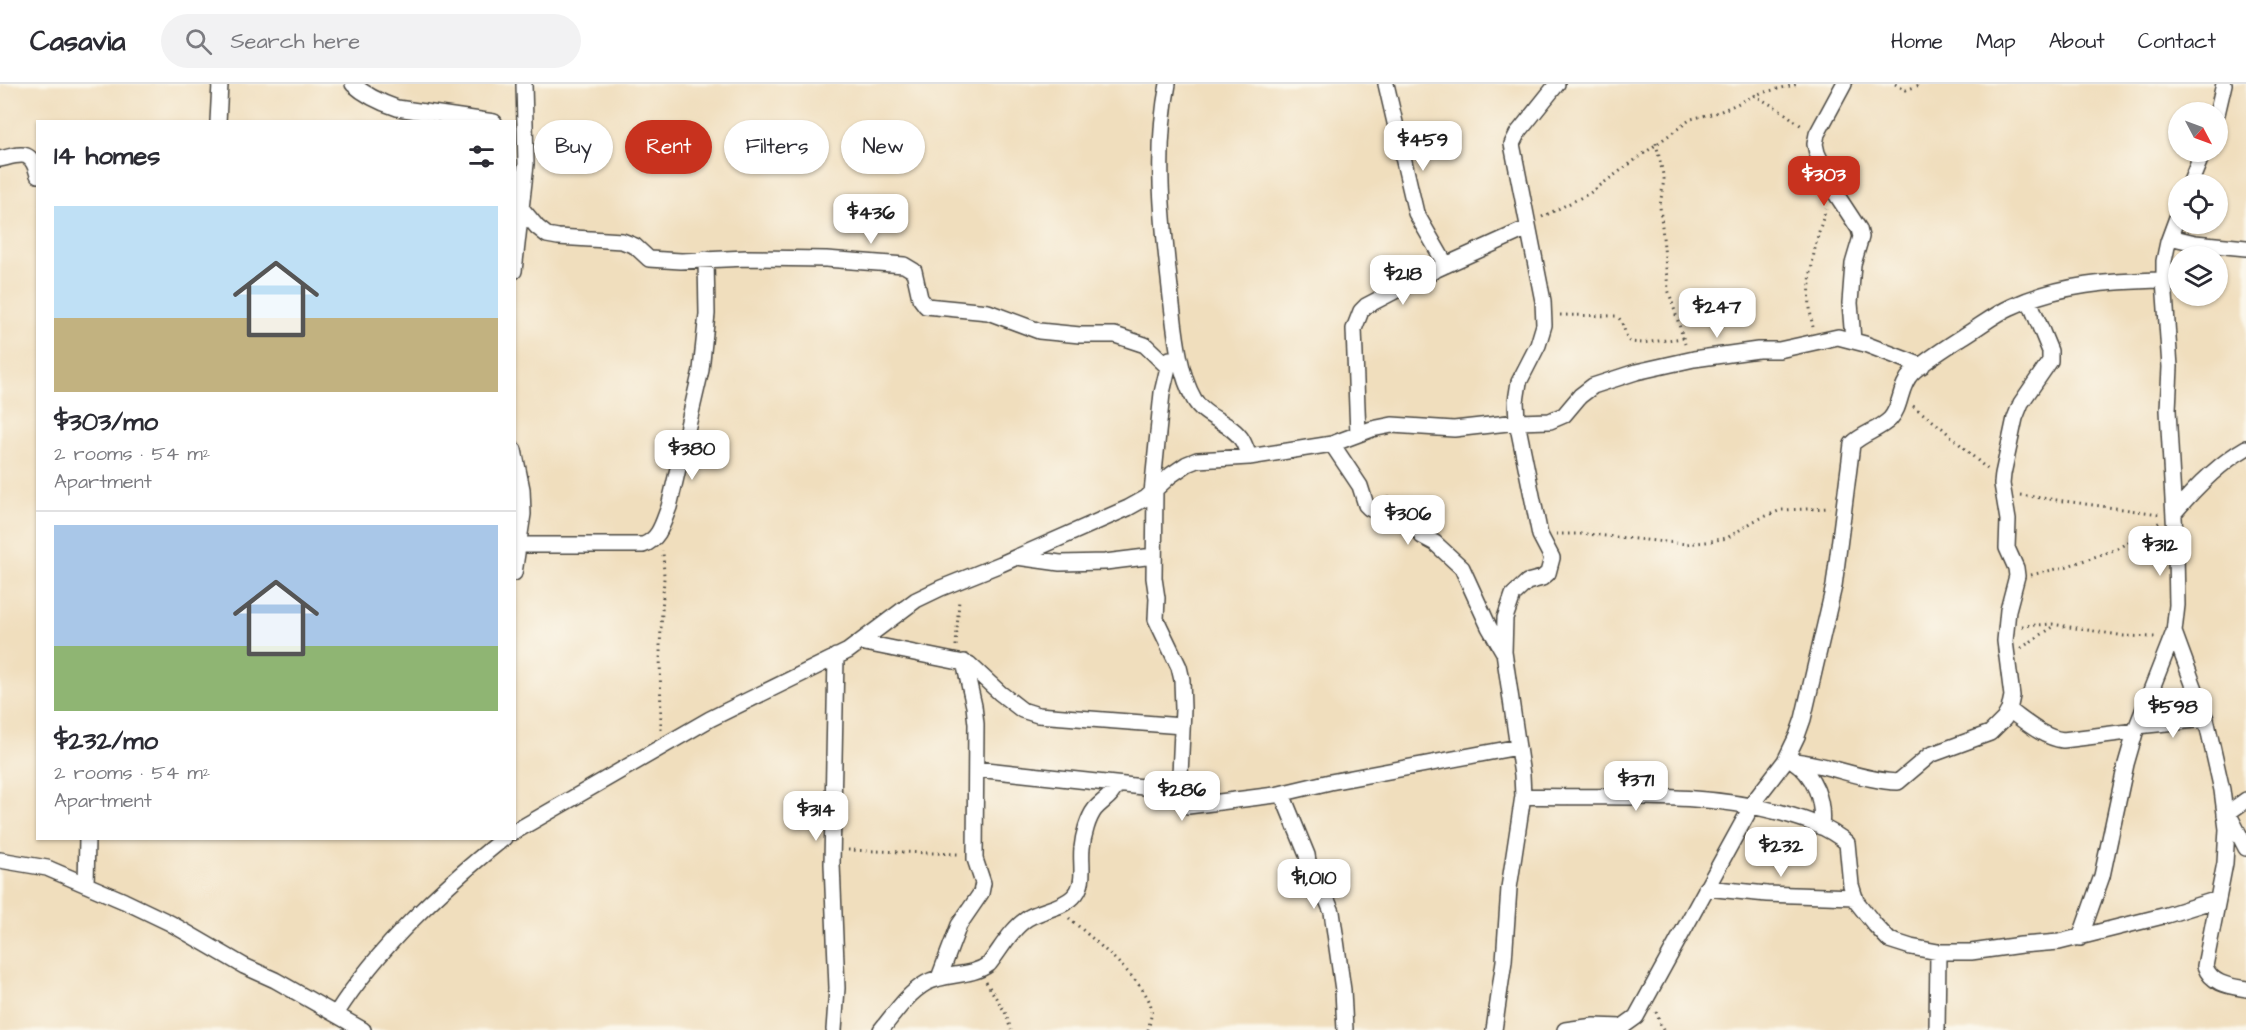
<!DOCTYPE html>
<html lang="en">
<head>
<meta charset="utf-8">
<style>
  body { margin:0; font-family:"Architects Daughter",sans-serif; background:#f2f2f3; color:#2b2b33; height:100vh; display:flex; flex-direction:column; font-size:22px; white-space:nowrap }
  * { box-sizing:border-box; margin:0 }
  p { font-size:20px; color:#7c7c81 }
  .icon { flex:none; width:33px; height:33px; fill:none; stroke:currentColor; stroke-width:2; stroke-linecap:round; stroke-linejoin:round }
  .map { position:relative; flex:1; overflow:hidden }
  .panel { position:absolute; left:36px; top:36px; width:480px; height:720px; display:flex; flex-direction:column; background:#fff; border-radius:0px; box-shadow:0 2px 4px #0004 }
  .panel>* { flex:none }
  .top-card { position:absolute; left:534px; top:36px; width:570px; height:54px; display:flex; gap:12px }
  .needle { width:39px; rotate:131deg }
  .buttons { position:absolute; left:2168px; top:18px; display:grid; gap:12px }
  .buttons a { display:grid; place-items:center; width:60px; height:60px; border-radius:50%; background:#fff; box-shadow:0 2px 4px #0004; font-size:30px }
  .price { position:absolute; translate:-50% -51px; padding:0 14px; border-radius:12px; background:#fff; color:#222; font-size:20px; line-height:39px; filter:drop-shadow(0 2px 3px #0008) }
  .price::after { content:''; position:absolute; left:50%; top:36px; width:18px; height:14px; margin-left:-9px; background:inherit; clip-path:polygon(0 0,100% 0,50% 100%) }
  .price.current { background:#c8321e; color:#fff }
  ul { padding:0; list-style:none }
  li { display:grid; align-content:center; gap:12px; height:318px; padding:0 18px }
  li+li { border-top:2px solid #e1e1e2 }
  li span { display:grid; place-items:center; height:186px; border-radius:0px; color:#555 }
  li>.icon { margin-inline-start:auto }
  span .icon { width:108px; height:108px; fill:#fffc; stroke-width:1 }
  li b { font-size:26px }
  h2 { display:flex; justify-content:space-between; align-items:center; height:72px; padding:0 18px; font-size:26px }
  .pill { padding:0 21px; border-radius:27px; background:#fff; box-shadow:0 2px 4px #0004; font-size:21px; line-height:54px }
  .pill.current { background:#c8321e; color:#fff }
  header { display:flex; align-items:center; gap:36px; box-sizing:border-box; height:84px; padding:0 30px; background:#fff; border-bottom:2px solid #e1e1e2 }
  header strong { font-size:28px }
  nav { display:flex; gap:33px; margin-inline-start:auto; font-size:21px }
  .search { width:420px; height:54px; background:#f2f2f3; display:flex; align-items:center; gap:15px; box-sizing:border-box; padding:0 21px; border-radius:33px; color:#7c7c81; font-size:22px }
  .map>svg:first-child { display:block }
</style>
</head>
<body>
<header>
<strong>Casavia</strong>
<div class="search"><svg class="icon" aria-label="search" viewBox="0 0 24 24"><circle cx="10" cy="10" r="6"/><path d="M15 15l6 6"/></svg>Search here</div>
<nav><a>Home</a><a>Map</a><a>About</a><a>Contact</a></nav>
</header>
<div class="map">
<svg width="2246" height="946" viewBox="0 0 2246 946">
  <rect width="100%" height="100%" fill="#fbf7ec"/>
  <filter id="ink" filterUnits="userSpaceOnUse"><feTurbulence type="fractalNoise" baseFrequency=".0167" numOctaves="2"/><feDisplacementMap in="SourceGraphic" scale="12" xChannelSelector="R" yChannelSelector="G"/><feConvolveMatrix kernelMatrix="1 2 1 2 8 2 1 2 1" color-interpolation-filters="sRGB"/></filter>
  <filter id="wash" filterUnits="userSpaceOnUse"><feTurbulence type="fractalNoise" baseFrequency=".008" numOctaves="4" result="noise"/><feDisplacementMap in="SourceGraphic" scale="24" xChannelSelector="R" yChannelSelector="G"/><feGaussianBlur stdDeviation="1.35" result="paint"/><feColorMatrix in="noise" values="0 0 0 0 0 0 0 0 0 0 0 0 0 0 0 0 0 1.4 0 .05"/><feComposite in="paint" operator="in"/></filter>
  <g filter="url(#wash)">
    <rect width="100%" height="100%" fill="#f0debd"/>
  </g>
  <g filter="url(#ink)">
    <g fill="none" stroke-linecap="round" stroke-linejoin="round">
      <defs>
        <path id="minor" d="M353,0c12,11 29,19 44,24l97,14
          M1168,0c-14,70 -5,142 3,213 4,31 7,75 23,102 10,19 37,23 48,41 3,5 5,11 7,17
          M1386,0l30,129 30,52
          M1844,0l-27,50 -2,10 2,9 19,41 23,35 2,8 -8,27 -3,39 3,37
          M2217,30l7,-30
          M218,38l2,-38
          M0,75c22,-5 31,-10 38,16
          M2190,100l13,-32
          M522,125l15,18 10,8 11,2 64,4 13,5 14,13 32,2 66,-3 79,1 78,6 10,6 6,27 6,8 62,6 51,19 41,4h35l30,10 23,22
          M2170,153l25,6 51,5
          M514,187l12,-107 -2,-80
          M1358,350l-4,-105 7,-18 5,-5 71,-37 91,-41
          M1332,360l28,42 6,19 3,3 4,2 18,-5 10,3 8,7 13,21 13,7 27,25 27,59 14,24
          M514,366l8,39 1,25 -9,59
          M1155,406l-1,88 3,20 -1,21 23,48 3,13 1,29 -3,66 2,24 6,7 87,-11 55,-13 188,-35
          M1152,409l10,-100 8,-34
          M2174,429c21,-25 44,-49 72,-65
          M519,461h124c17,-6 20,-23 26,-38l32,-137 6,-56 -1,-55
          M1017,473l43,6 45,-1 49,-6
          M2174,548l32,87 16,71 5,39 -2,34 -20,103c6,18 24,20 41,23
          M860,558l109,22 31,29 22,17 16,5 144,11
          M2009,626c17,12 33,27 54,30l73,-9
          M2137,642l69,-7
          M1792,676c23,15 32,41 29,67
          M1794,677c35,3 70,20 104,21l32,-27 60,-22 14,-14 5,-9 3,-14 -7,-55 3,-31 9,-34 -1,-8 -9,-20 1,-28 -6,-36 1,-10 12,-56 6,-15 29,-42v-10l-21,-51
          M977,685l203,22
          M1282,710l25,61 4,25 16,20 5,12 11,78 2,40
          M1523,712c87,3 173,-6 259,17 22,6 47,14 65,30l4,42 5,16 19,24 14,15 22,7 27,5h33l50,-7 38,-3 108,-27 51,-16
          M2228,729l18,35
          M2225,731l21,-15
          M514,748l196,-113 138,-68 68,-51 25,-12 60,-24 127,-56 18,-10 25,-23 16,-11 10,-4 52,-3 83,-13 40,-15 20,-4 62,4 63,-7 33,-1 14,-6 16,-19 13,-10 43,-14 58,-13 64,-9h21l59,-13 27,7 57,22
          M0,776l47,8 77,33 46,22 74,43 31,14 88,50
          M86,801l1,-47
          M1706,804l61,6 88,3
          M2080,854l22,-62 24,-112 11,-38 37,-94 3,-27 -1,-52 -8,-143 2,-43 -6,-87v-19l4,-19 10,-27
          M939,894l20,-53 22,-32 2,-10 -8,-24 1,-135 -2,-18 -10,-44
          M336,930c43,-68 106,-126 168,-176
          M834,946l3,-42 -5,-124 4,-208
          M881,946c13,-16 27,-37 45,-47 20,-11 44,-5 63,-19 12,-15 22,-35 39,-46 13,-8 34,-10 45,-21 14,-13 7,-33 9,-49 1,-12 6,-30 13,-39 8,-9 17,-12 21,-24
          M1494,946l10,-69 5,-73 14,-92 -1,-21 -18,-123 1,-34 8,-23 14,-13 15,-4 6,-5 4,-15 -12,-23 -23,-113 -1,-21 3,-19 19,-37 6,-20 -1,-24 -31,-157 5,-10 40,-50
          M1565,946l29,-4 28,1 14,-10 119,-217 30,-39 12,-25 6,-17 31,-133 18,-142c11,-11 27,-14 38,-25 12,-13 9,-33 22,-46 15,-14 35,-26 52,-37 15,-9 31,-22 47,-29 49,-23 100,-26 153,-27
          M1937,946l1,-78"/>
      </defs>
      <use href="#minor" stroke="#494641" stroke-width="18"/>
      <path stroke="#494641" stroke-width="3" stroke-dasharray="1.5 4.5" stroke-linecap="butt" d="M1895,0l11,6 16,-6
        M1754,11l28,16 21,16
        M1656,59l8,36 -4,27 8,83 17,55
        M1542,133l48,-24 101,-74 28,-7 42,-19 37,-9
        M1560,231l56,1c9,5 7,18 14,26l12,1 41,-5
        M1813,243c-9,-37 1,-83 13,-118
        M1913,322l29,22 46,42
        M2020,411l139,19
        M1556,450h30l100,10 20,-2 21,-4 27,-17 27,-11 49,-2
        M2031,491l34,-8 52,-18 43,-27
        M2022,542l30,-2 72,12 31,1
        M956,562l3,-47
        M2021,564l35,-23
        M661,646l-1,-84 4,-68 -1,-28
        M848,766l110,4
        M1069,834c21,19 72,60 81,85 3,8 0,19 -2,27
        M986,898l19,30 6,18
        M1656,928l7,18"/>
      <use href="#minor" stroke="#fff" stroke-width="15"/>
    </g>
  </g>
</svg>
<div class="buttons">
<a><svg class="needle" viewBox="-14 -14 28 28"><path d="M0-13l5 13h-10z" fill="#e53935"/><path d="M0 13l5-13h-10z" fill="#7c7c81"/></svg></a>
<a><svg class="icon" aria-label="locate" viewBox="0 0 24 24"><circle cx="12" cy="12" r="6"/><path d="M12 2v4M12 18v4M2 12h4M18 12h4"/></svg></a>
<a><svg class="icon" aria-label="layers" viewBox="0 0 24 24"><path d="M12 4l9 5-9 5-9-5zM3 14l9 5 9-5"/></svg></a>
</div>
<b class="price" style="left:1423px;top:88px">$459</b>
<b class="price current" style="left:1824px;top:123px">$303</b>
<b class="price" style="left:871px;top:161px">$436</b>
<b class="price" style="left:1403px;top:222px">$218</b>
<b class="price" style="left:1717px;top:255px">$247</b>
<b class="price" style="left:692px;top:397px">$380</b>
<b class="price" style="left:1408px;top:462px">$306</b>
<b class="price" style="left:2160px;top:493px">$312</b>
<b class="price" style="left:2173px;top:655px">$598</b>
<b class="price" style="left:1636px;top:728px">$371</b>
<b class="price" style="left:1182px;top:738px">$286</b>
<b class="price" style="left:816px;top:758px">$314</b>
<b class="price" style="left:1781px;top:794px">$232</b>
<b class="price" style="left:1314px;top:826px">$1,010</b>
<div class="top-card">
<a class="pill">Buy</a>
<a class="pill current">Rent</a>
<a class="pill">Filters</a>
<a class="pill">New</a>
</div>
<section class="panel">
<h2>14 homes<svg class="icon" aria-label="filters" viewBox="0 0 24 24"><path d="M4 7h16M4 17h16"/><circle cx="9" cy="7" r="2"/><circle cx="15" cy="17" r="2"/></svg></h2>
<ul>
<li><span style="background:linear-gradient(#bfe0f5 60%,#c2b280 0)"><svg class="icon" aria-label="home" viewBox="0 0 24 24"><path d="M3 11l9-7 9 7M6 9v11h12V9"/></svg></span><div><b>$303/mo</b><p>2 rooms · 54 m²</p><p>Apartment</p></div></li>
<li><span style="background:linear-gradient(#a9c7e8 65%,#8fb573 0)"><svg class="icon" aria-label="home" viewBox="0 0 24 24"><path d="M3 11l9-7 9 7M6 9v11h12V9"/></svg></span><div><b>$232/mo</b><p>2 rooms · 54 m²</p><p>Apartment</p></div></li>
</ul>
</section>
</div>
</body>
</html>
